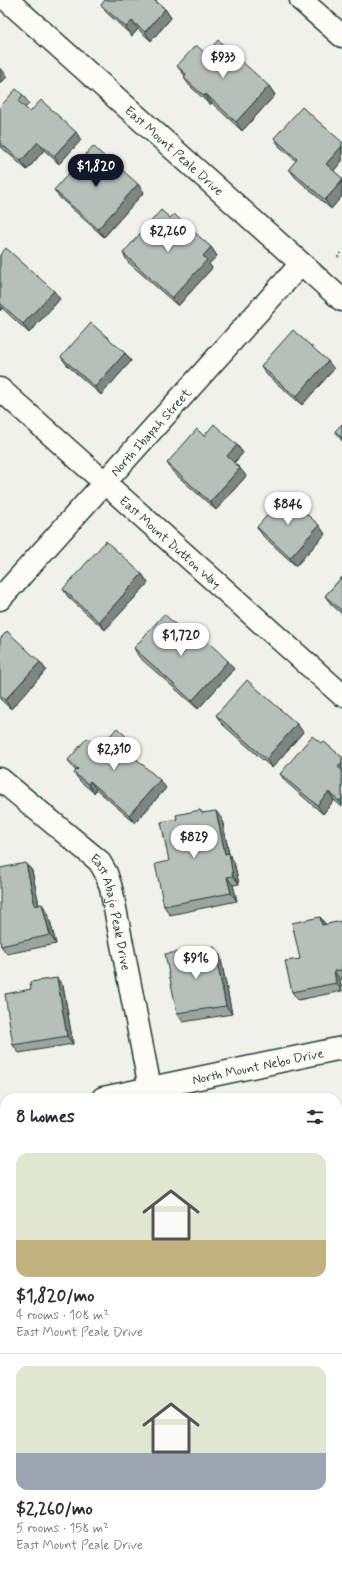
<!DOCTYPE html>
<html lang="en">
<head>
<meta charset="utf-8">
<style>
  body { margin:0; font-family:Mynerve,sans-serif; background:#f2f2f3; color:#2b2b33; height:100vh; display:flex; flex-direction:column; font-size:15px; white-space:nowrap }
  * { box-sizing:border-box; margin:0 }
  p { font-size:13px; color:#7c7c81 }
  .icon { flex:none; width:22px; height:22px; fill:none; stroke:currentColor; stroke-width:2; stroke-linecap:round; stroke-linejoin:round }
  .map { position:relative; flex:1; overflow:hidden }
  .drawer { position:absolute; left:0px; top:1093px; width:342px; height:480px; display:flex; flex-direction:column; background:#fff; border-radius:16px 16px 0 0; box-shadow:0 1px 3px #0004 }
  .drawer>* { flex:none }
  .price { position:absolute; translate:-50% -34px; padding:0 9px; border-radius:14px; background:#fff; color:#222; font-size:13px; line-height:26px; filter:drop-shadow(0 1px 2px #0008) }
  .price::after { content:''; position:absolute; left:50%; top:24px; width:12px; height:9px; margin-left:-6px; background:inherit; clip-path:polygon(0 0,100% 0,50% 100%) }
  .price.active { background:#111827; color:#fff }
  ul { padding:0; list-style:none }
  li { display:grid; align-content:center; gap:8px; height:212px; padding:0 16px }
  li+li { border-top:1px solid #e1e1e2 }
  li span { display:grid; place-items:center; height:124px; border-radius:12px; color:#555 }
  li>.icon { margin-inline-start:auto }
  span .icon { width:72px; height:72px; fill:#fffc; stroke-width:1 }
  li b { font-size:17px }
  h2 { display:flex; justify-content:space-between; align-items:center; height:48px; padding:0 16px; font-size:17px }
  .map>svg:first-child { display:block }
</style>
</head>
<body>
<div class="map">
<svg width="342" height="1573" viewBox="0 0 342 1573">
  <rect width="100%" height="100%" fill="#f0f1eb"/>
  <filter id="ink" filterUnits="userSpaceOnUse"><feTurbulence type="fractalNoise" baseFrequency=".025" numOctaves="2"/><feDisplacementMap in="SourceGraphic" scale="8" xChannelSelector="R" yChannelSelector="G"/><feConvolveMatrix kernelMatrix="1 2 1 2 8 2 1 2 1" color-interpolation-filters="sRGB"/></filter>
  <g filter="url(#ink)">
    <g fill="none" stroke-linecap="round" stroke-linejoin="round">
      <defs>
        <g id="minor">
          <path id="s1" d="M7,0l335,300"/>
          <path d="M301,0l41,36"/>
          <path id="s2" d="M0,389l342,306"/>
          <path id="s3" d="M0,599l301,-335"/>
          <path id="s4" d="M0,779l99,82 7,12 5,15 39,200"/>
          <path id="s5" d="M103,1098l239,-50"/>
          <path d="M0,1120l5,-1"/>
          <path d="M337,1362l5,-1"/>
          <path d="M0,1429l5,-1"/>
        </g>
        <path id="tertiary" d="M337,1542l5,-1
          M183,1573l25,-5"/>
      </defs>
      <use href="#minor" stroke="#1f3d34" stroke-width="25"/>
      <use href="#tertiary" stroke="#1f3d34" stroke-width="25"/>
      <path stroke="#1f3d34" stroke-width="2.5" stroke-dasharray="1 3" stroke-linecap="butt" d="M338,257l4,-5"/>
      <use href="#minor" stroke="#fdfcf7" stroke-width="22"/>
      <use href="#tertiary" stroke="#fdfcf7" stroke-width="22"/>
    </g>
    <path fill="#9da49e" stroke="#1f3d34" d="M104,0h53l-1,1 9,8 6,9 -20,23 -13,-12 -6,7 -25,-23 -6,-8 4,-4z
      M206,54l63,32 6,9 -33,36 -30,-28 -2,2 -20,-19 -6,-8 1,-2 -8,-10z
      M23,95l6,9 -4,4 5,4 51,28 -22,24 -15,-14 -17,20 -27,-24v-39z
      M274,138l68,4v19l-9,10 9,7v18l-11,13 -36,-32 -6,-8 7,-8 -16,-14z
      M111,164l33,28 -40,45 -44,-39 -6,-8z
      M170,218l41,29 6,9 -8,8 3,4 -34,38 -50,-44 -5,-9z
      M0,255l60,44 -31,34 -27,-25 -2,3z
      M125,353l6,8 -30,34 -34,-30 -6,-8z
      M261,366l73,3 -32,36 -35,-30z
      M342,424v17l-7,-10z
      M204,436l33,9 6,8 -9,10 12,13 -30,34 -43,-38 -6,-9z
      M257,527l68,7 -29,32 -33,-30z
      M142,574l6,9 -43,47 -37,-33 -5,-8z
      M342,577v37l-11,-10 -6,-8z
      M0,639l40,23 6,8 -35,39 -11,-10z
      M198,645l36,24 -36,40 -59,-52 -5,-9z
      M216,715l81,9 6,8 -31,36 -50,-44z
      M107,739l25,3 6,8 -5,6 33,32 -31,35 -39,-34 -2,4 -14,-12 -6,-8 2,-2 -2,-2 -6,-9 27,-15z
      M321,743l21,14v50l-8,-7 -11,14 -37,-32 -6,-8z
      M200,810l3,3 19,6 7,35 5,8 5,22 -6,1 4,16 -67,14 -6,-9 5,-45 8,-42z
      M26,863l6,8 7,34 9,8 8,31 -49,10 -6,-8z
      M320,917l6,8 16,-4v58l-2,1 2,11 -44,9 -6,-8 8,-33z
      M220,955l12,59 -49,8 -6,-9z
      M63,986l10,58 -54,9 -6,-8 18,-56z
      M337,1131l5,20v2l-5,1z
      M5,1160v74l-5,1v-74z
      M337,1248v2l5,-1v36l-5,1z
      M5,1458v59l-5,2v-60z"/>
    <path fill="#7f8681" stroke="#1f3d34" d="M165,9l6,9 -20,23 -6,-9z
      M132,21l6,8 -6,7 -6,-9z
      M1,68l6,9 -7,7v-14z
      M269,86l6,9 -33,36 -6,-9z
      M206,94l6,9 -2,2 -6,-9z
      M76,132l5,8 -22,24 -5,-8z
      M38,142l6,8 -17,20 -6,-9z
      M342,146v15l-10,12 -6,-9z
      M107,159l6,9 -3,3 -6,-8z
      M342,181v15l-11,13 -6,-9z
      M138,184l6,8 -40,45 -6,-8z
      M211,247l6,9 -8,8 3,4 -34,38 -6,-8 31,-42z
      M54,291l6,8 -31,34 -6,-9z
      M0,305l2,3 -2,3z
      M125,353l6,8 -30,34 -6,-8z
      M328,361l6,8 -32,36 -6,-8z
      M237,445l6,8 -11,11 -5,-8z
      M240,468l6,8 -30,34 -6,-8z
      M319,525l6,9 -29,32 -6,-8z
      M142,574l6,9 -43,47 -6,-8z
      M228,661l6,8 -36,40 -6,-8z
      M40,662l6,8 -35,39 -6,-9z
      M297,724l6,8 -31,36 -6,-9z
      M132,742l6,8 -6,8 -6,-8z
      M342,762v11l-4,-6z
      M160,780l6,8 -31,35 -6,-8z
      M90,781l6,8 -2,4 -6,-9z
      M329,792l5,8 -11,14 -6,-9z
      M342,798v7l-3,-4z
      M216,811l6,8 7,35 5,8 5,22 -6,-8 -8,-22z
      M26,863l6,8 9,43 -6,-8z
      M227,877l6,8 4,16 -6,-8z
      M42,904l6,9 8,31 -6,-9z
      M320,917l6,8h-4z
      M214,947l6,8 12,59 -6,-8z
      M334,971l6,9 2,11 -6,-8z
      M57,978l6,8 10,58 -6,-8z
      M337,1131l5,20v1l-5,-7z"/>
    <path fill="#b6bfb8" stroke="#1f3d34" d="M105,0h49l11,9 -20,23 -13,-11 -6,6 -25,-22z
      M218,40l51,46 -33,36 -30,-28 -2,2 -20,-18 2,-4 -9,-8 19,-21 10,9z
      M16,89l7,6 -5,6 12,11 11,-12 35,32 -22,24 -16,-14 -17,19 -21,-18v-36z
      M302,107l40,35v4l-16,18 16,14v3l-17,19 -36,-31 8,-10 -23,-21z
      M93,146l14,13 -3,4 5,4 4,-5 25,22 -40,45 -44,-39z
      M161,210l9,8 4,-4 37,33 -8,9 4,4 -35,38 -49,-45z
      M6,248l48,43 -31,33 -23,-21v-48z
      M91,323l34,30 -30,34 -34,-30z
      M293,330l35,31 -32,36 -35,-31z
      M214,424l23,21 -10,11 13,12 -30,34 -43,-39 30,-34 7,7z
      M342,424v14l-7,-7z
      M285,495l34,30 -29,33 -33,-31z
      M106,541l36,33 -43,48 -36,-33z
      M342,577v34l-17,-15z
      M164,614l34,31 6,-7 24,23 -36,40 -58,-53z
      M7,631l33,31 -35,38 -5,-4v-57z
      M247,680l50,44 -31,35 -50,-44z
      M117,728l15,14 -6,8 34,30 -31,35 -39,-34 -2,3 -14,-11 4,-4 -10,-9 19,-22 8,7 9,-9 3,3z
      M312,736l9,7 2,-2 19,16v5l-4,5 4,3v28l-3,3 -10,-9 -12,13 -37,-31z
      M200,810l2,3 14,-2 9,43 4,-1 4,23 -6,1 4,16 -67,13 -9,-42 14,-3 -8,-39 16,-3 -1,-4z
      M26,863l9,43 7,-2 8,31 -49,11 -1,-5v-73z
      M320,917l2,8 20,-4v49l-8,1 2,12 -44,9 -7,-31 15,-2 -8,-36z
      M214,947l12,59 -49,7 -12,-59z
      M57,978l10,58 -54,9 -8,-51 26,-5 -1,-7z
      M5,1160v64l-5,1v-64z
      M342,1249v27l-5,1v-27z
      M5,1298v51h-2l-3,-13v-37z
      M5,1458v50l-5,1v-50z"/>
  </g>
  <g text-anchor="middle" stroke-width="3.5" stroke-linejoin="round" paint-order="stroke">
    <g font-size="13" fill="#1f3d34" stroke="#fdfcf7">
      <text dy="5" stroke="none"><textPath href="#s1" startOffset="225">East Mount Peale Drive</textPath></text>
      <text dy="5" stroke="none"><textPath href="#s3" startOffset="225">North Ibapah Street</textPath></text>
      <text dy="5" stroke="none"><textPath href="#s2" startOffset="229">East Mount Dutton Way</textPath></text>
      <text dy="5" stroke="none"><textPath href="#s4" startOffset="181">East Abajo Peak Drive</textPath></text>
      <text dy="5" stroke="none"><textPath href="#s5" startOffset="158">North Mount Nebo Drive</textPath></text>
    </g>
  </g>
</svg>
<b class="price" style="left:223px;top:79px">$933</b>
<b class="price active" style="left:96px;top:188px">$1,820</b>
<b class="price" style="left:168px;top:253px">$2,260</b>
<b class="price" style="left:288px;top:526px">$846</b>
<b class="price" style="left:181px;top:657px">$1,720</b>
<b class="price" style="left:114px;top:771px">$2,310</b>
<b class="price" style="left:194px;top:859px">$829</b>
<b class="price" style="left:196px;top:980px">$916</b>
<section class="drawer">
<h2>8 homes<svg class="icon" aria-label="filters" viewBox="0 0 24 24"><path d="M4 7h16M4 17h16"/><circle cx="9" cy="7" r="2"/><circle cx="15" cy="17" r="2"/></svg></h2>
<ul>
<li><span style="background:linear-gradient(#dfe7d0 70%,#c2b280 0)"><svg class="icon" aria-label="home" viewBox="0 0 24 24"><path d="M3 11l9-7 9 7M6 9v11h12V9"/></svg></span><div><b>$1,820/mo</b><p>4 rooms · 108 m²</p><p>East Mount Peale Drive</p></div></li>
<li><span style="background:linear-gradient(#dfe7d0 70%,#9aa5b1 0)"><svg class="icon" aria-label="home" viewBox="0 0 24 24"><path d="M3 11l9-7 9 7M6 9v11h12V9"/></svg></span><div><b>$2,260/mo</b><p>5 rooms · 158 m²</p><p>East Mount Peale Drive</p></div></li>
</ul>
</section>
</div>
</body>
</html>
